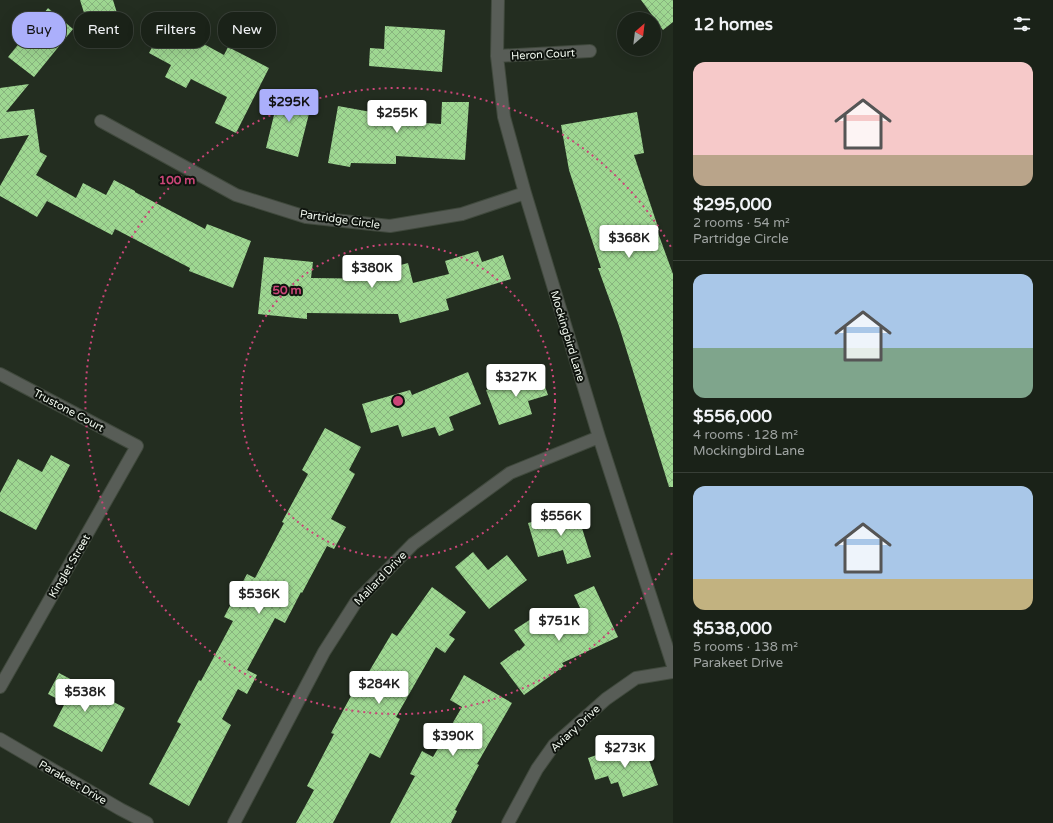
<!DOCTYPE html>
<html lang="en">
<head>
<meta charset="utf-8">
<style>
  body { margin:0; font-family:"Varela Round",sans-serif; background:#272f25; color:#f1f3f6; height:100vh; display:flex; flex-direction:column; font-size:15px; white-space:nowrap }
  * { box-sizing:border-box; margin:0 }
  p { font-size:13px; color:#9fa4a2 }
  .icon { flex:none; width:22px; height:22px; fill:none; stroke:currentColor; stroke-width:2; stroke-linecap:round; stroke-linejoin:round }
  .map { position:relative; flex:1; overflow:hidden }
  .drawer { display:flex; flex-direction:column; background:#1a2218; width:380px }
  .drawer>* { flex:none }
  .hud { position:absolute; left:12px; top:12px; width:380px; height:36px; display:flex; gap:8px }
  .needle { width:26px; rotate:28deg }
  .tools { position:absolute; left:617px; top:12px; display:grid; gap:8px }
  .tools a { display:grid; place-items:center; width:44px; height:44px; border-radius:50%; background:#1a2218; box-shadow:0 4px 16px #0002,0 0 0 1px #383f37; font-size:20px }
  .price { position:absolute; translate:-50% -34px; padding:0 9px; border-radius:4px; background:#fff; color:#222; font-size:13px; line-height:26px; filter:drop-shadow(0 1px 2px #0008) }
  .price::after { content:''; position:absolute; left:50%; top:24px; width:12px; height:9px; margin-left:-6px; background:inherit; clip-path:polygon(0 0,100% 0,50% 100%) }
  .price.selected { background:#abaffb; color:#111 }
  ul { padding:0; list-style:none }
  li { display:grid; align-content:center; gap:8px; height:212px; padding:0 20px }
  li+li { border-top:1px solid #383f37 }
  li span { display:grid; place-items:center; height:124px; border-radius:12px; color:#555 }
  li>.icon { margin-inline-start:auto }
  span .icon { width:72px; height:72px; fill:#fffc; stroke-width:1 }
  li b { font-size:17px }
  h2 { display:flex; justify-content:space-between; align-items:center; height:48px; padding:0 20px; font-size:17px }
  .pill { padding:0 14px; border-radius:16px; background:#1a2218; box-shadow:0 4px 16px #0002,0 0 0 1px #383f37; font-size:14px; line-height:36px }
  .pill.selected { background:#abaffb; color:#111 }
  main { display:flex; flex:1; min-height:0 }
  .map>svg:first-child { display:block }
</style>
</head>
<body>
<main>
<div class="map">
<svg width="673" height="823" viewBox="0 0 673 823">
  <defs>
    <pattern id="building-cross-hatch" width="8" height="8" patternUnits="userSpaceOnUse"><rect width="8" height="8" fill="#9ed791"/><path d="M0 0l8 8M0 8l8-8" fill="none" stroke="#88b47e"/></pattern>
  </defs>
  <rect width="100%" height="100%" fill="#232d20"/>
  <path fill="url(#building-cross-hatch)" d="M80,0h33l12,39 -30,9z
    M641,0h32v22l-10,8z
    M48,8l25,21 -39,48 -26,-20z
    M165,23l59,32 4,-8 41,21 -33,65 -21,-10 12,-26 -36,-18 -5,9 -21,-11 6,-12 -22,-12z
    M385,26l60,4 -3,42 -73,-6 1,-18 14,1z
    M29,84l-23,28 28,-3 6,43 7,4 -11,19 40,23 7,-15 23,12 8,-15 21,11v1l70,37 2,-5 44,17 -18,47 -44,-17 1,-3 -75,-39 -3,6 -65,-34 -10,16 -37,-21v-10l29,-51 -29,4v-51z
    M280,90l33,8 -15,59 -32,-9z
    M372,100l37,1v21l32,2 1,-22h27l-4,58 -69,-4v8l-45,-1 -1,4 -22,-4 10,-57 33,6z
    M637,112l7,41 -10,2 25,75h-2l16,44v213h-4l-50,-161 -21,-58h3l-32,-98 -8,-45z
    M478,251l4,11 21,-7 8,24 -65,20 3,11 -49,13 -2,-9 -91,-1v6l-49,-5 6,-57 49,5 -2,16 78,1 -3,-10 22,-6 5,20 36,-9 -4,-13z
    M468,372l13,32 -32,13 5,13 -15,6 -4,-9 -33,10 -4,-12 -27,8 -9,-29 48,-14 2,5z
    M540,372l8,23 -20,6 4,13 -33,11 -13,-35z
    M325,428l36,19 -12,23 6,4 -24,45 15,8 -12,22 -7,-3 -25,47 -1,-1 -16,31 -10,-5 -28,52 10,5 -10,19 -9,-5 -16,30 9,6 -42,81 -40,-22 32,-60 -4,-2 22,-42 2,1 32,-60 -9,-4 23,-43 8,4 29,-55 -2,-1 26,-48 -6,-4z
    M51,455l19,10 -34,65 -36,-19v-18l18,-34 24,13z
    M576,509l15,48 -24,7 -4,-14 -25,7 -10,-34z
    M473,552l15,18 19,-15 20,25 -38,29 -34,-42z
    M594,586l24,51 -56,26 2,3 -40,29 -24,-32 18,-13 1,1 6,-6 -11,-15 17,-11 8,12 43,-19 -8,-17z
    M432,587l34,25 -17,23 6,4 -10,14 -9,-6 -40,70 4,2 -20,39 -10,-5 -37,70h-37l18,-33 -7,-4 27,-52 -3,-1 21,-39 3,1 37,-62 5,3z
    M59,673l66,35 -23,44 -49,-26 12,-23 -17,-9z
    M464,675l48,28 -35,61 2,1 -24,45 2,1 -6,12h-61l25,-47 -5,-2 12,-23 11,6 29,-50 -12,-7z
    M634,742l3,10 8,-3 13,36 -35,12 -5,-15 -7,2 -3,-8 -13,4 -7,-22z"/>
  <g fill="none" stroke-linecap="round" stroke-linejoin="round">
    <defs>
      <path id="minor" d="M498,0l-1,56 7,61 21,76 74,244 74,229
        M497,56l93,-5
        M101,121l135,74 70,22 84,9 72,-12 63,-21
        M0,374l137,72 -137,241
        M0,739l120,70 27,14
        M234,823l90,-171 32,-50 57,-58 97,-71 89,-36
        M508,823l29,-54 17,-24 52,-46 30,-21 37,-6"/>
    </defs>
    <use href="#minor" stroke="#40493d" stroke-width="14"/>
    <use href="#minor" stroke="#585d57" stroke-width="12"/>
  </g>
  <g fill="none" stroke="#cb4578" stroke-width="2" stroke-dasharray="2 4">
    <circle cx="398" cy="401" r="157"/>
    <path d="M672 553A313 313 0 1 1 672 249"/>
  </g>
  <g text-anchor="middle" stroke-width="4" stroke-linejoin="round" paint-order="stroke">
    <g font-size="11" fill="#f0f7ee" stroke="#0f140e">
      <text transform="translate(543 54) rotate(-3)" y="4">Heron Court</text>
      <text transform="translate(340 219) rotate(8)" y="4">Partridge Circle</text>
      <text transform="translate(568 336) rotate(73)" y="4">Mockingbird Lane</text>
      <text transform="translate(69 410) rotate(28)" y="4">Trustone Court</text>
      <text transform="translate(69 566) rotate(-60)" y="4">Kinglet Street</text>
      <text transform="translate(380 578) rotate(-46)" y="4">Mallard Drive</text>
      <text transform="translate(575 728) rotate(-43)" y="4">Aviary Drive</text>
      <text transform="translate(73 782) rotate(30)" y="4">Parakeet Drive</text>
    </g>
  </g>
  <circle cx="398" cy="401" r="6" fill="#cb4578" stroke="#0f140e" stroke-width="2"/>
  <g font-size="12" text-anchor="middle" font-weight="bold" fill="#cb4578" stroke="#0f140e" stroke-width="4" stroke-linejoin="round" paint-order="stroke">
    <text x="177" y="184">100 m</text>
    <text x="287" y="294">50 m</text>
  </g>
</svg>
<div class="tools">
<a><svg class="needle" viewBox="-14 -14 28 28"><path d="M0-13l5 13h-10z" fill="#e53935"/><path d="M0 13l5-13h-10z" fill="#9fa4a2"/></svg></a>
</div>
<b class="price selected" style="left:289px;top:123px">$295K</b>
<b class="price" style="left:397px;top:134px">$255K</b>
<b class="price" style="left:629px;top:259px">$368K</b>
<b class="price" style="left:372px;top:289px">$380K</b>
<b class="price" style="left:516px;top:398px">$327K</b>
<b class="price" style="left:561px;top:537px">$556K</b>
<b class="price" style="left:259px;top:615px">$536K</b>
<b class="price" style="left:559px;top:642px">$751K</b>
<b class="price" style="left:379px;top:705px">$284K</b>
<b class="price" style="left:85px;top:713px">$538K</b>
<b class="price" style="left:453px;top:757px">$390K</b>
<b class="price" style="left:625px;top:769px">$273K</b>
<div class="hud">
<a class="pill selected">Buy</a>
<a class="pill">Rent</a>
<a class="pill">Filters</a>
<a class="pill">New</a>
</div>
</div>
<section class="drawer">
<h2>12 homes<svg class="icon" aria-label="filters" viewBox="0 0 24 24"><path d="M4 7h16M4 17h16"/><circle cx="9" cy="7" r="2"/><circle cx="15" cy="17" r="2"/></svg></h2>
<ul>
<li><span style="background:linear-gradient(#f6c9c9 75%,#b9a48a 0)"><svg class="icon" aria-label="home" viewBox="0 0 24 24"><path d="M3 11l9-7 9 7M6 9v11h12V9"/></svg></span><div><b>$295,000</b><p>2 rooms · 54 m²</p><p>Partridge Circle</p></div></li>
<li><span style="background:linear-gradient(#a9c7e8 60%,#7fa58c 0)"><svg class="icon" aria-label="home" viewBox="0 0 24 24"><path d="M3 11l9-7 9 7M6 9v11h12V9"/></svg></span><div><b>$556,000</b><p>4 rooms · 128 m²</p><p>Mockingbird Lane</p></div></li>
<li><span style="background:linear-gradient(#a9c7e8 75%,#c2b280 0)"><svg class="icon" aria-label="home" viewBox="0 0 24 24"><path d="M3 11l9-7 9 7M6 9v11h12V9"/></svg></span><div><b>$538,000</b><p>5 rooms · 138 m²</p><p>Parakeet Drive</p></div></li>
</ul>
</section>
</main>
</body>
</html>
